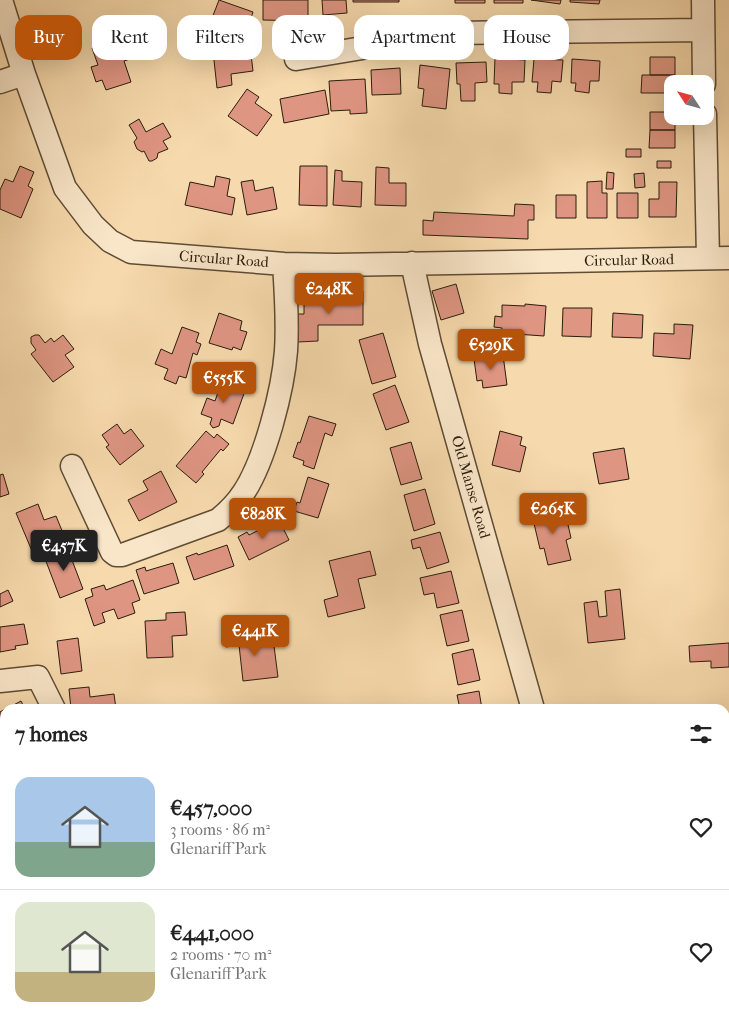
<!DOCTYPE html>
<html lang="en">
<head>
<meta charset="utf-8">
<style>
  body { margin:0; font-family:"IM FELL French Canon",serif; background:#f2f2f2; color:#222; height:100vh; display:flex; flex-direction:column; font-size:19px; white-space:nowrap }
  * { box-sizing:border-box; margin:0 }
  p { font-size:16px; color:#767676 }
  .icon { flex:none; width:28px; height:28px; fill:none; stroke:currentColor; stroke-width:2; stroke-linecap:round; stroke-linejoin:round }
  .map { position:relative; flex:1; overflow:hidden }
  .sheet { position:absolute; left:0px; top:704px; width:730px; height:321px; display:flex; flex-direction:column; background:#fff; border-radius:15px 15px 0 0; box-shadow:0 5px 20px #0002 }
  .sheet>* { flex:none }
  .top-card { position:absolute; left:15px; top:15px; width:700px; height:45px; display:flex; gap:10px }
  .needle { width:32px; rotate:306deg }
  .tools { position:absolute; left:664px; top:75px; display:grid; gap:10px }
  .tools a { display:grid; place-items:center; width:50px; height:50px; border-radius:10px; background:#fff; box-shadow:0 5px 20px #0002; font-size:25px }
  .price { position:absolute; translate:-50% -42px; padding:0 11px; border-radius:5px; background:#b45309; color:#fff; font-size:16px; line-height:32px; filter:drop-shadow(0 1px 2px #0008) }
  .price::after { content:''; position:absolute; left:50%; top:30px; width:15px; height:11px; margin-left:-8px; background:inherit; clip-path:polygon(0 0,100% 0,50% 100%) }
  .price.active { background:#222; color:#fff }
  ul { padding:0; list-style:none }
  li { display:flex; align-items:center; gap:15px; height:125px; padding:0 15px }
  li+li { border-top:1px solid #e0e0e0 }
  li span { display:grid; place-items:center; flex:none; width:140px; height:100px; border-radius:15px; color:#555 }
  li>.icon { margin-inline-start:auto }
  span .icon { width:60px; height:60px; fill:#fffc; stroke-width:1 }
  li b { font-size:21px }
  h2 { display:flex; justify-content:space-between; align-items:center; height:60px; padding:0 15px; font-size:21px }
  .tag { padding:0 18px; border-radius:15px; background:#fff; box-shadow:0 5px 20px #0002; font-size:18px; line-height:45px }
  .tag.active { background:#b45309; color:#fff }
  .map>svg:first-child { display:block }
</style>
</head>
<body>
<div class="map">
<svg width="729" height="1024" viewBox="0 0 729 1024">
  <rect width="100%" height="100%" fill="#f6d9ac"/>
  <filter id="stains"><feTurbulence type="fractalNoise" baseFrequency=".004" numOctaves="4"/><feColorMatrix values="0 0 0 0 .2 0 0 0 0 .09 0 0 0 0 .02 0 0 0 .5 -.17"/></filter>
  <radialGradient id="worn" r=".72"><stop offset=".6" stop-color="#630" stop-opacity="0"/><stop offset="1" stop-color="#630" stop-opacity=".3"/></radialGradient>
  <path fill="#bac08c" stroke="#726e4c" d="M729,843v181h-132l-2,-4h130v-176z
    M5,897v70l-5,-10v-59z
    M32,1020h267l9,4h-274z"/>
  <path fill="#de9582" stroke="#2b1d0c" d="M219,0l34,12 -8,24 -21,-8 -4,13 -21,-8 4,-10 6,3z
    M263,0h45v21l-45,-1z
    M322,0h24l1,13 -24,2z
    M353,0h46v2h-46z
    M455,0h30v3h-30z
    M494,0h29v3h-29z
    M531,0h30l-1,4z
    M570,0h30l-1,4 -29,-2z
    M118,40l4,12 11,-4 3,9 -12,4 7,21 -25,8 -4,-10 -6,2 -5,-15 7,-2 -6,-17z
    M250,46l3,25 -22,3 1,11 -15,3 -4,-37z
    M650,57h25v18h-25z
    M495,58l30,2 -1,22h-12v12l-13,-1v-9h-5z
    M534,59l29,1 -2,22 -9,-1 -1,12 -14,-1 1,-10h-6z
    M572,59l28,2 -1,20h-9l-1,12 -14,-2 1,-8h-5z
    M486,62l1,20 -12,1v18h-14l-1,-17h-3l-1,-21z
    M420,65l30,4 -4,40 -24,-3 2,-17 -6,-1z
    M400,68l1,26 -29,1 -1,-25z
    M642,75h33l-3,18h-31z
    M365,79l2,34 -17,1v-4l-19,1 -2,-30z
    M247,89l12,8 -4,6 17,12 -15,21 -29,-20z
    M325,90l4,24 -45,9 -4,-24z
    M650,112h22v4h3v14h-25z
    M139,119l7,13 17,-9 8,14 -8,4 5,8 -10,4 -1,5 -5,3h-3l-5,-10 -2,1 -5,-3 -3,-7 3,-4 -8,-13z
    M650,130h25v18h-26z
    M626,149h15v8h-15z
    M657,161h14v7h-14z
    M20,166l14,6 -6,14 5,3 -12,29 -21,-9v-19l5,-11 8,3z
    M300,166h27v40l-28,-1z
    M376,167l13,1v15h17v23l-31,-1z
    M335,170l7,1v10l20,1 -1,25 -28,-2z
    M607,172l7,1 -1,16h-7z
    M644,173l1,14 -10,1 -1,-14z
    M216,176l14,3 -3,17 8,2 -3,17 -47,-10 5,-23 24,5z
    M253,180l2,11 18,-4 4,22 -30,6 -6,-33z
    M602,181v12h5v25h-20v-36z
    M659,182h18l-1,35h-27v-18h10z
    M617,193h21v25h-21z
    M556,195h20v23h-20z
    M515,204l19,1v15h-6v19l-105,-4v-15l10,1 1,-9 80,4z
    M456,284l8,29 -23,7 -9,-29z
    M328,291h11v11h14v-11h10v34h-45v16l-20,1v-28h6v-13h12v3h12z
    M525,304l21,2 -2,30 -43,-3 1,-5 -8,-1 1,-11 7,1v-12l23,1z
    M563,308h29l-1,29 -29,-1z
    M219,313l23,8 -2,9 7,2 -6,18 -8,-3 -1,3 -23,-7z
    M613,313l30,2 -1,23 -30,-1z
    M674,324l19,1 -3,34 -37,-3 1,-23 20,1z
    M182,327l17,6 -3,9 5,2 -4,11 -4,-2 -7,25 -7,-2 -3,8 -12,-5 4,-10 -13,-5 6,-15 11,5z
    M383,333l13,44 -24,7 -13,-44z
    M35,335h4l6,8 6,-5 3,4 9,-7 11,14 -9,6 9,12 -21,15 -22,-28 5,-4 -5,-7v-6z
    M503,355l4,30 -24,3 -1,-8 -5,1 -3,-22z
    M222,381l24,7 -13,36 -12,-5 -2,7 -6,2 -3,-4 2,-6 -11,-4 6,-16 8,3z
    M395,385l14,37 -23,8 -13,-36z
    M309,416l27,8 -4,12 -7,-3 -11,36 -11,-4 1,-4 -11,-4 5,-15 2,1z
    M117,424l7,10 7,-5 13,17 -24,19 -14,-18 3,-2 -7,-10z
    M206,431l8,7 3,-4 12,10 -6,7 -2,-2 -19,23 2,2 -8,9 -20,-17z
    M500,431l22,6 -2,8 6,2 -6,25 -28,-7z
    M411,442l11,37 -21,6 -11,-37z
    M624,448l5,31 -30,5 -6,-31z
    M161,471l16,31 -38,19 -11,-21 20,-10 -5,-9z
    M3,474l6,20 -9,3v-22z
    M308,477l21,7 -11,34 -24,-7 3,-9 3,1z
    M425,489l10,35 -21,7 -10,-36z
    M38,504l6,16 12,-4 9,22 -33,13 -16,-38z
    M564,507l7,31 -5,2 5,20 -23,5 -4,-17 -4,1 -8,-34z
    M279,520l10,20 -40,20 -11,-23 9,-5 2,3z
    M440,532l9,30 -22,7 -7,-22 -7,2 -2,-9z
    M227,545l7,21 -40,14 -8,-23 11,-4 1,2z
    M67,547l16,42 -23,9 -16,-42z
    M370,551l6,24 -18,4 7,29 -37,9 -4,-17 14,-4 -9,-35z
    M173,563l6,20 -35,11 -8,-24 9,-3 1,4z
    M451,571l8,32 -22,5 -3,-15 -10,2 -4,-17z
    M133,580l7,20 -8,3 3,10 -17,6 -4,-10 -12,4 3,9 -11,4 -9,-27 8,-3 -2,-7 13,-4 2,5z
    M620,589l5,50 -37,4 -4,-40 13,-2 2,16 8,-1 -2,-25z
    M8,590l5,11 -13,6v-13z
    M462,610l7,31 -22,5 -7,-31z
    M185,612l2,23 -15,1 1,21 -26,1 -2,-37 21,-1v-7z
    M24,624l4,20 -13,2 1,3 -16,3v-25z
    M237,632l2,10 34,-4 5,39 -35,4 -4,-36 -13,2 -1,-14z
    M78,638l4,33 -21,3 -4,-33z
    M729,643v24l-18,1v-7l-21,1 -1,-16z
    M473,649l7,31 -22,5 -6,-31z
    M89,687l1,10 24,-3 2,15h-45l-2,-20z
    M479,691l3,18h-22l-3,-14z
    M21,701l4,8h-19z
    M5,709v19l-5,-9v-7z
    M725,764l1,8h3v23l-4,1z
    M0,766l5,11v13l-5,3z
    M506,1020h33l-20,4h-12z"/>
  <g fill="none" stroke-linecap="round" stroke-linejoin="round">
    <defs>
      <path id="minor" d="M1,0l23,74 41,114 28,37 17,16 21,11 153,12 52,1 393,-7
        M703,0l1,84
        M296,59l157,-26 250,-3
        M0,82l24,-8
        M705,114l3,144
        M412,263l18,81 103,365
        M72,466l40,86 4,3h6l96,-35c10,-8 19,-17 26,-28 21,-32 39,-102 42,-141 2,-29 0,-58 -2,-87
        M0,681l38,-4 16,32
        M725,734h4"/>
    </defs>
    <use href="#minor" stroke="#5e4c34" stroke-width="25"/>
    <use href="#minor" stroke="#f9e6c9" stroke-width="22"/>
    <defs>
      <path id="rail" d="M0,991l5,10
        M14,1020l2,4"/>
    </defs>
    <use href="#rail" stroke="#2b1d0c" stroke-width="5.5"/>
    <use href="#rail" stroke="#f9e6c9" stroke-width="4" stroke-dasharray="11" stroke-linecap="butt"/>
  </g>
  <g text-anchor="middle" stroke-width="5" stroke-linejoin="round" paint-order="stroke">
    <g font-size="15" fill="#2b1d0c" stroke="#f9e6c9">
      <text transform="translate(224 259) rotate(4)" y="5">Circular Road</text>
      <text transform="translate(629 260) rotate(-1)" y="5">Circular Road</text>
      <text transform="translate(471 487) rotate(74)" y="5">Old Manse Road</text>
    </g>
  </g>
  <rect width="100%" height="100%" filter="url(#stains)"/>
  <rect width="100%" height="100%" fill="url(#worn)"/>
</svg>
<div class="tools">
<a><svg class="needle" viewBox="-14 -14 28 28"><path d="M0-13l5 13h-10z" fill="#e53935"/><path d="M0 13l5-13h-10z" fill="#767676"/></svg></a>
</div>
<b class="price" style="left:329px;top:315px">€248K</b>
<b class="price" style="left:491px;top:371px">€529K</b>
<b class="price" style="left:224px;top:404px">€555K</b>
<b class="price" style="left:553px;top:535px">€265K</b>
<b class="price" style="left:263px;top:540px">€828K</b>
<b class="price active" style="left:64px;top:572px">€457K</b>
<b class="price" style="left:255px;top:657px">€441K</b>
<div class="top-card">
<a class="tag active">Buy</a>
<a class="tag">Rent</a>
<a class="tag">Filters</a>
<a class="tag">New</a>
<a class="tag">Apartment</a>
<a class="tag">House</a>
</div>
<section class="sheet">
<h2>7 homes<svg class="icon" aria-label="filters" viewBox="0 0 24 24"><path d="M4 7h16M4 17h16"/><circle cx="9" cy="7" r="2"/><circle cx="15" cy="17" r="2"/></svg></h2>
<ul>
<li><span style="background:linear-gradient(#a9c7e8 65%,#7fa58c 0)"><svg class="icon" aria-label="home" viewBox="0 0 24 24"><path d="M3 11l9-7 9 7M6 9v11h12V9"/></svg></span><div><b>€457,000</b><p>3 rooms · 86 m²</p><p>Glenariff Park</p></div><svg class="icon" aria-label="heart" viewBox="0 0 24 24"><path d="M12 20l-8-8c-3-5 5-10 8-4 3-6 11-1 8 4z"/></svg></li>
<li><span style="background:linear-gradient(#dfe7d0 70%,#c2b280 0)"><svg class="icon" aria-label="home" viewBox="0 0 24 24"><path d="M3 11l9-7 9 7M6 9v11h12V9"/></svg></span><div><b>€441,000</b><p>2 rooms · 70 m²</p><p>Glenariff Park</p></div><svg class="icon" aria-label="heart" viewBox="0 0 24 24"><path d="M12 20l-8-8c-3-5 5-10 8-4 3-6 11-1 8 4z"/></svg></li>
</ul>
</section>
</div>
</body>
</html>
